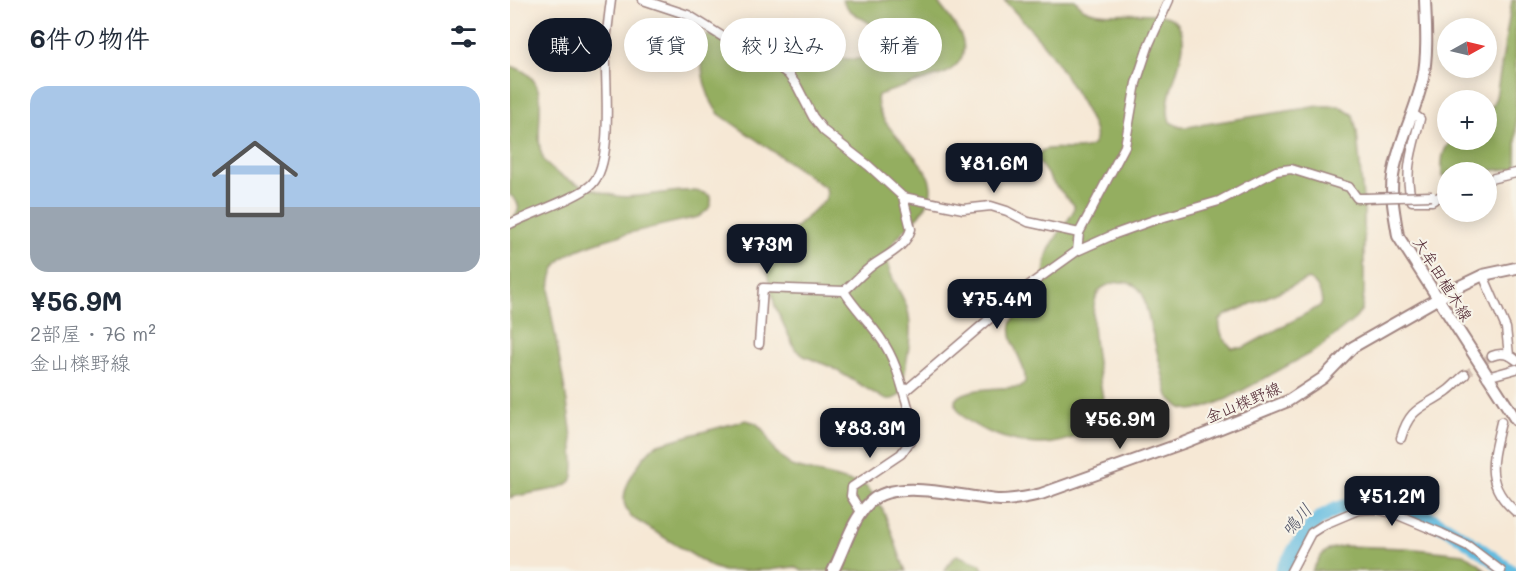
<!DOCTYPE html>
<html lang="ja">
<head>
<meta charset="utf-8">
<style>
  body { margin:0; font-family:Mali,"Klee One",sans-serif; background:#f6f6f7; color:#1f2937; height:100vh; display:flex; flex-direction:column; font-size:22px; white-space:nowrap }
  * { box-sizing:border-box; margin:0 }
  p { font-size:20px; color:#747a83 }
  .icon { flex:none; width:33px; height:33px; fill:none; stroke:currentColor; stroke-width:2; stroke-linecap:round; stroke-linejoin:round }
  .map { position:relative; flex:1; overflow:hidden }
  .side { display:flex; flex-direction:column; background:#fff; width:510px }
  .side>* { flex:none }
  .guide { position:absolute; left:18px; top:18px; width:570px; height:54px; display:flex; gap:12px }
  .needle { width:39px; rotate:82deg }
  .fabs { position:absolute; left:927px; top:18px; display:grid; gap:12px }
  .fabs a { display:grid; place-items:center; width:60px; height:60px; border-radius:50%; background:#fff; box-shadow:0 3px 15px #0003; font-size:30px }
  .price { position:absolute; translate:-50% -51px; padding:0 14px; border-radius:12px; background:#111827; color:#fff; font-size:20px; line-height:39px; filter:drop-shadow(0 2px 3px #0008) }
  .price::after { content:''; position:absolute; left:50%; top:36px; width:18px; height:14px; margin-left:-9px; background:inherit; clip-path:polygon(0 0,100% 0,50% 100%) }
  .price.active { background:#222; color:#fff }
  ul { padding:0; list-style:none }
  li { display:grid; align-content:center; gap:12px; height:318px; padding:0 30px }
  li span { display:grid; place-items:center; height:186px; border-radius:18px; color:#555 }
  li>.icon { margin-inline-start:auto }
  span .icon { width:108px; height:108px; fill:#fffc; stroke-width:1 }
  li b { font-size:26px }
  h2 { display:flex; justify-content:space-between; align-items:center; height:72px; padding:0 30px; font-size:26px }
  .tag { padding:0 21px; border-radius:27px; background:#fff; box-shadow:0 3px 15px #0003; font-size:21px; line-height:54px }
  .tag.active { background:#111827; color:#fff }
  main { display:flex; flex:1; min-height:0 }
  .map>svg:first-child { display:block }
</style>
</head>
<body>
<main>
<section class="side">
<h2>6件の物件<svg class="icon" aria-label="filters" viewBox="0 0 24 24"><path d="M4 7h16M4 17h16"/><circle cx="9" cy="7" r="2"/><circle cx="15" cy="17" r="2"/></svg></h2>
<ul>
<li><span style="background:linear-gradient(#a9c7e8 65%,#9aa5b1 0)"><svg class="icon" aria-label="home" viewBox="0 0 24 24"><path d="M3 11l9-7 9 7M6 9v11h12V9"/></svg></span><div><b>¥56.9M</b><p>2部屋 · 76 m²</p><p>金山檪野線</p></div></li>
</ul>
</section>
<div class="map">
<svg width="1006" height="571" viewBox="0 0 1006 571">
  <rect width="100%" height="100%" fill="#f7f3e8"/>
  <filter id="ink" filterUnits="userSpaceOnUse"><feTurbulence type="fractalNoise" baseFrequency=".0167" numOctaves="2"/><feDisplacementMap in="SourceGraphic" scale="12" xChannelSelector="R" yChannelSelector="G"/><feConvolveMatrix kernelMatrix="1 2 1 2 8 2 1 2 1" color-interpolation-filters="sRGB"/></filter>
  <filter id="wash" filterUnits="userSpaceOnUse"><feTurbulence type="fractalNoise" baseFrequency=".008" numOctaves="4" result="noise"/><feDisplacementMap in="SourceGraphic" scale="24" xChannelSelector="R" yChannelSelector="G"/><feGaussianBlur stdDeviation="1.35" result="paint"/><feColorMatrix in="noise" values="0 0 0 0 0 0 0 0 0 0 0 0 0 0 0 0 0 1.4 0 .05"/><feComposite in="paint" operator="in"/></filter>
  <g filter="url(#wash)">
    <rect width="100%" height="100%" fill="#f6e8d5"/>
    <path fill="#94ae60" stroke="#6f6646" stroke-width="1.5" fill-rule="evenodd" d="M332,0h94c17,23 47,51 10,73l-68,22c-8,30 52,62 53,93 1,28 -40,44 -43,68 -2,20 15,36 20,55 6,23 -3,58 -7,82 -5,6 -9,7 -17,6l-53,-32 -27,-11 -9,-7 -20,-43 -7,-29v-16l5,-12 52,-49 2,-5 -1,-7 -107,-74c-11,-14 -18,-37 -17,-55 1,-7 3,-15 4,-24l26,3 57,26c7,-3 15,-8 22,-8 23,-2 52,11 71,-5 4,-33 -29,-28 -40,-51z
      M494,0h71c3,3 7,8 10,9 22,12 79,-5 93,15 18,26 -19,69 -8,98l10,5h7l132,-21h20l14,9 4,17 7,78v83l-2,16 -6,9 -38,31 -91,50 -23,9 -13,2 -10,-2 -13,-12 -25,-101c-5,-9 -11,-13 -23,-13 -6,0 -17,4 -21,9 -15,21 3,95 6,121 -4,11 -13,17 -23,22 -13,6 -26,10 -41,10 -23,1 -85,-17 -86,-44 10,-13 48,-12 65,-13l5,-5c2,-19 -18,-38 -14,-58 3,-12 21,-14 27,-24 8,-15 4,-35 11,-50 6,-14 18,-26 25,-40v-5l-20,-21 -18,-26c7,-19 41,-2 56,-13 3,-3 4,-8 3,-12 -2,-15 -40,-75 -51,-88 -12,-16 -27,-30 -40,-45zM798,279c10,4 13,14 14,24l-2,3 -77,42h-11c-8,-8 -14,-15 -12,-28l6,-5z
      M1002,0h4v168l-37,4h-31l-1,5h-5c0,-14 -2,-27 11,-37h33l1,-26 3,-3 6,-14z
      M0,66c51,13 18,64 34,94 4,7 14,14 21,18 13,7 38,15 52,18 25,5 78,-15 94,1 2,10 -5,15 -13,20 -29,7 -118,24 -137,43 -12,12 -11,29 -11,44 3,28 33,161 21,177 -10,11 -46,11 -61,17v-277c11,-10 12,-17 0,-26z
      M236,420l10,3 7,7 12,21 16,15 73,19c24,19 29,59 42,86h-103l-9,-4 -25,3 -45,1 -12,-4 -81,-50c-3,-6 -7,-10 -7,-17 0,-18 20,-47 34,-56z
      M834,546l62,2 58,6 15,10 7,7h-174c10,-18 11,-22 32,-25z
      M447,555l23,9 4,7h-40l10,-14z"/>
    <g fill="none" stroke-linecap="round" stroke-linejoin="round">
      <path stroke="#63bce0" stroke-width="15" d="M772,571c12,-19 25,-46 45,-57 64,-36 133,22 183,57"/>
    </g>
  </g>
  <g filter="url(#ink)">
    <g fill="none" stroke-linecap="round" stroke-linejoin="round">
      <path stroke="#d4c0b3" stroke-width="8" stroke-dasharray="8 4" stroke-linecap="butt" d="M955,375l27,-19"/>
      <defs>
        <path id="minor" d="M133,0l45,15 48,30 40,20 12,9 9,12 16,31 11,14 45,35 34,31 60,12 28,-3 16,5 21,11 51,11
          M902,113l8,6c-7,28 -17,54 -8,82h20l12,-7
          M976,180l30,-7
          M0,224c19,-10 70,-27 82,-40 23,-23 12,-105 14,-139 1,-15 3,-30 5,-45
          M567,251l2,-18 46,-87 11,-63 13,-39 20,-44
          M973,275l23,53 3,27
          M334,291c10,-8 18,-18 29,-26 14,-10 32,-17 38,-36l-8,-32
          M249,344l4,-56 81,3c11,18 26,31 37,48 13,18 19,40 25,61 3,11 8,24 8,36l-13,18 -49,33 -1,9 10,16
          M982,356c8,-4 18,-2 24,4
          M977,377l29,-8
          M394,392l124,-106 49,-35 38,-17 39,-14 65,-19 57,-30 15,-2 58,18 8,11h8
          M991,422c-8,36 -19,61 15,90
          M891,438c9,-32 23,-30 46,-47 7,-5 11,-11 18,-16
          M781,571l20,-38 14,-9 33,-14 17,-1 18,4 48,20 27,13 33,25"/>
        <path id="major" d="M915,0c1,27 3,52 -2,78 -7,34 -25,64 -30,98 -3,20 2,40 5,60l118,184
          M323,571c12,-23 18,-50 37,-69 26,-26 97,-3 130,-2 15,0 28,-3 41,-6l142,-51 105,-42 35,-23 30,-31 105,-60 25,-12 33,-7"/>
      </defs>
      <use href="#minor" stroke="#a08480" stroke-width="11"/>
      <use href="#major" stroke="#a08480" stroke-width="14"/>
      <use href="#minor" stroke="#fff" stroke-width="8"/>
      <use href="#major" stroke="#fff" stroke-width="10"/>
      <defs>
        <path id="minor-bridge" d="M855,198l67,-2"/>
      </defs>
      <use href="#minor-bridge" stroke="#a08480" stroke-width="11" stroke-linecap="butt"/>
      <use href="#minor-bridge" stroke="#fff" stroke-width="8"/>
    </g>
  </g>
  <g text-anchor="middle" stroke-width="4.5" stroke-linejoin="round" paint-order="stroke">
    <g font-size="16" fill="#4a1f2b" stroke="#f7f3e8">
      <text transform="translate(933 279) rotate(58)" y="6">大牟田植木線</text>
      <text transform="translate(733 402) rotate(-23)" y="6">金山檪野線</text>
    </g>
    <g font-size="18" font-style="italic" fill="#53566a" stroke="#f7f3e8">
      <text transform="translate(787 520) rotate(-49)" y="6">鳴川</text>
    </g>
  </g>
</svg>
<div class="fabs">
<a><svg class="needle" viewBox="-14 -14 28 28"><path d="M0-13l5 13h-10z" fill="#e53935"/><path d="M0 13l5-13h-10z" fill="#747a83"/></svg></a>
<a>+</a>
<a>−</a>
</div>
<b class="price" style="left:484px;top:194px">¥81.6M</b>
<b class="price" style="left:257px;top:275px">¥73M</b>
<b class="price" style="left:487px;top:330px">¥75.4M</b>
<b class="price active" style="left:610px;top:450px">¥56.9M</b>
<b class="price" style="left:360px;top:459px">¥83.3M</b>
<b class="price" style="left:882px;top:527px">¥51.2M</b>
<div class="guide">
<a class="tag active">購入</a>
<a class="tag">賃貸</a>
<a class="tag">絞り込み</a>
<a class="tag">新着</a>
</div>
</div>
</main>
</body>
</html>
